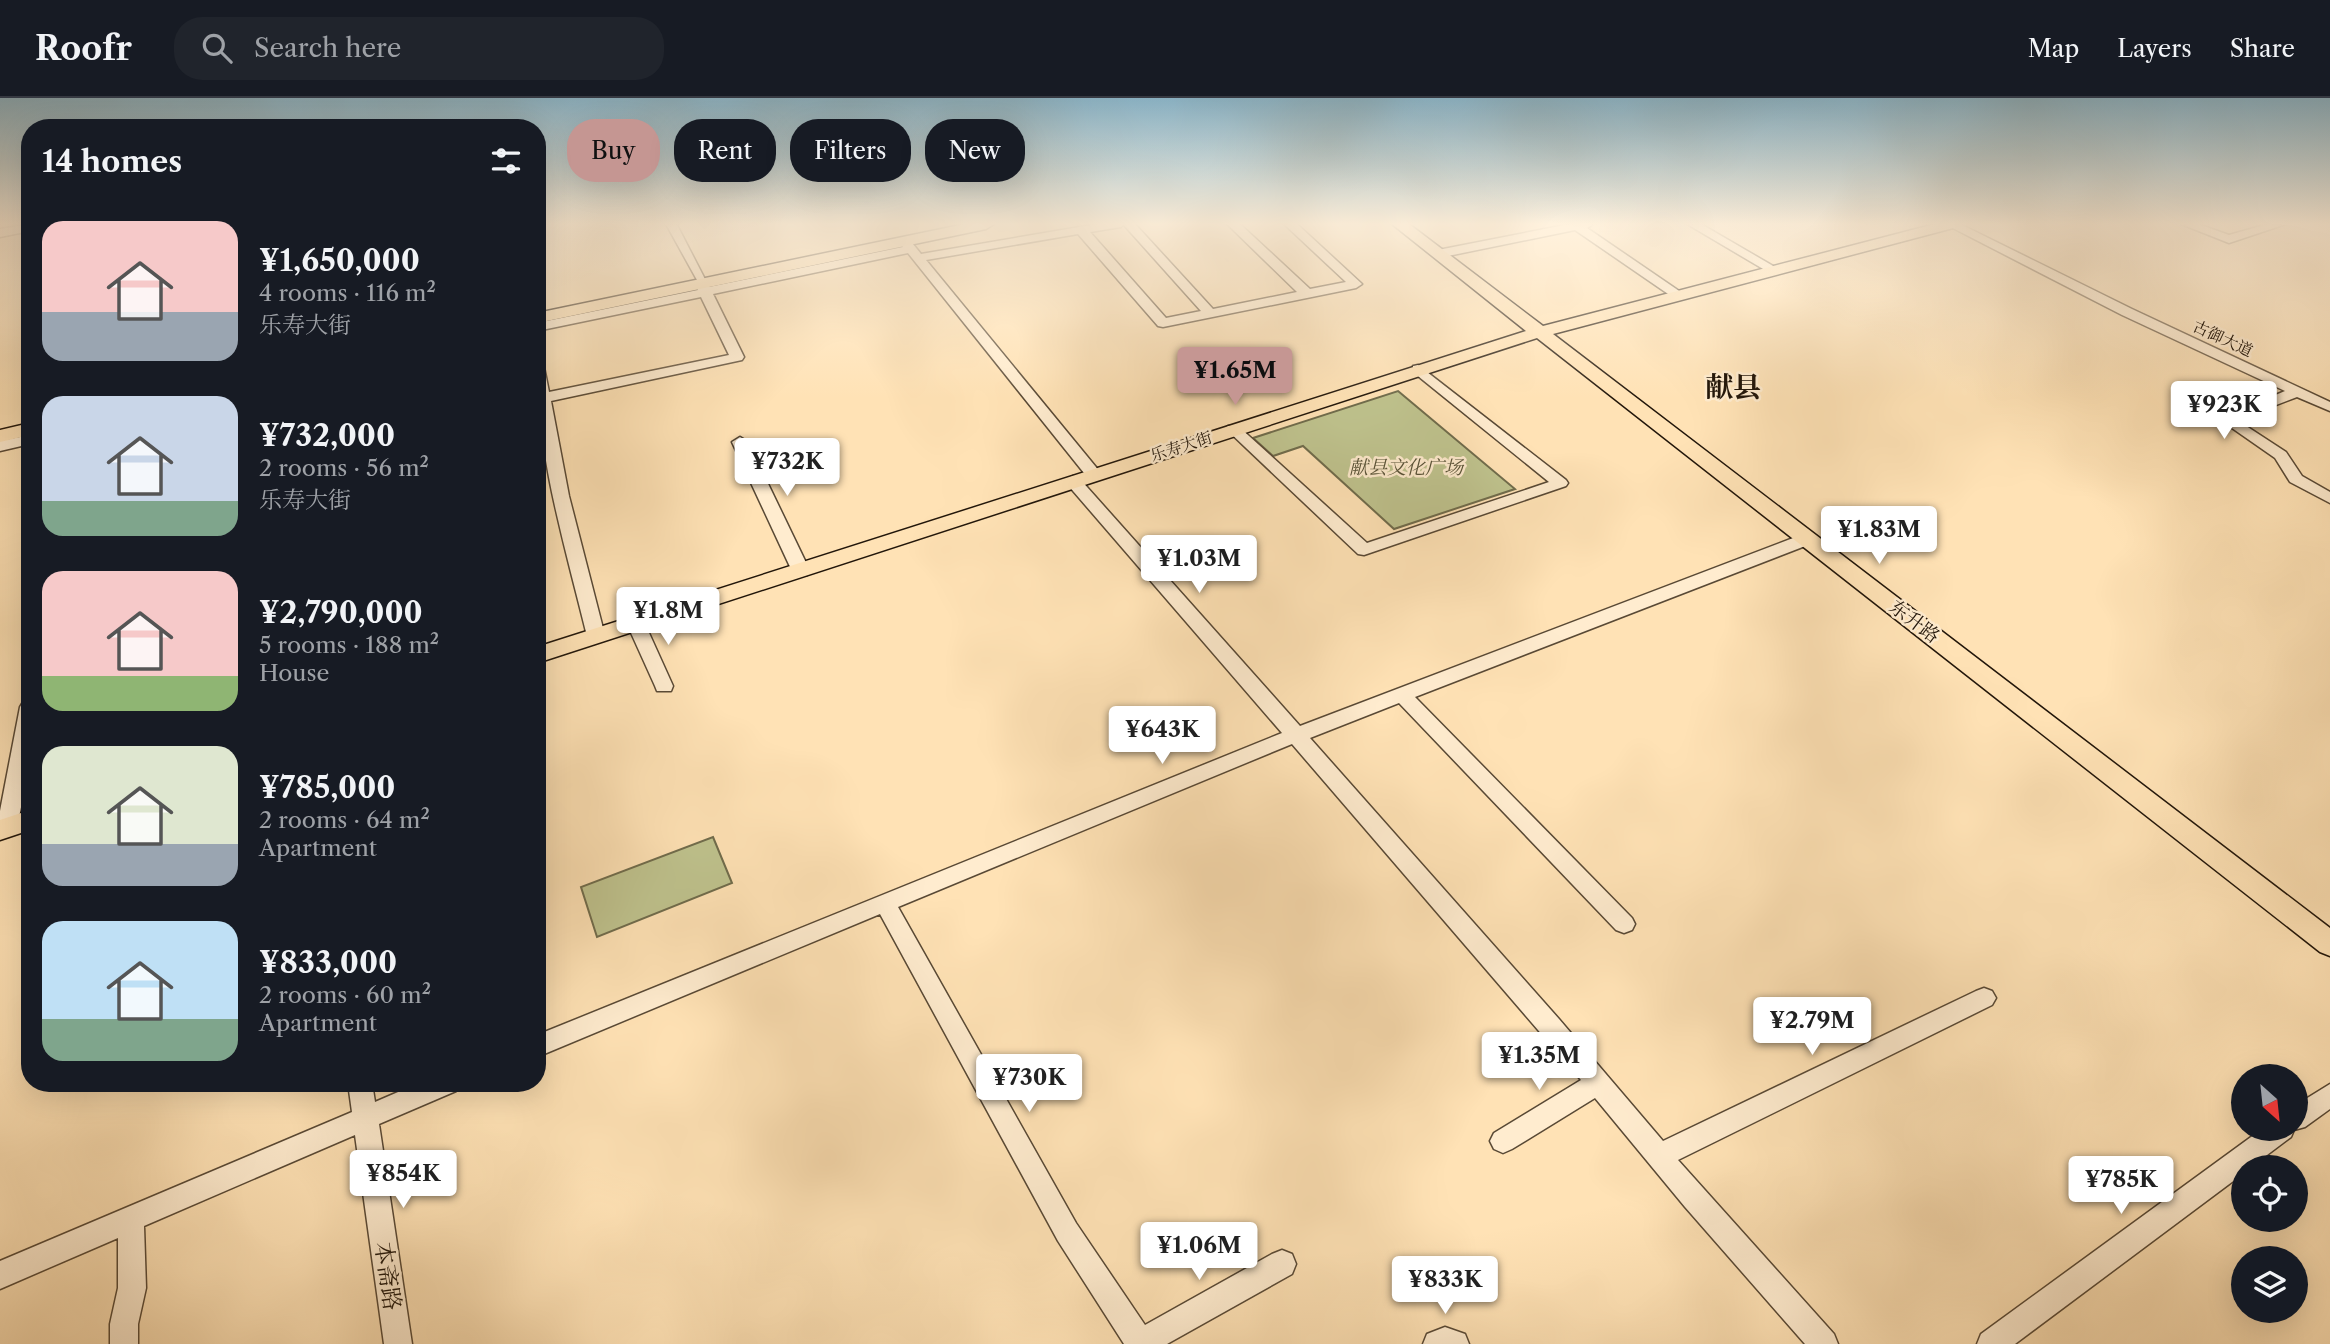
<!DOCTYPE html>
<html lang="en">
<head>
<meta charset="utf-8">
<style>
  body { margin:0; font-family:"Libre Caslon Text","Noto Serif SC",serif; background:#20242c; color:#f1f3f6; height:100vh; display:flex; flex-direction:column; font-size:26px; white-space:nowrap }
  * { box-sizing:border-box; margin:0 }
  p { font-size:23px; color:#9ea1a6 }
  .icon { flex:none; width:38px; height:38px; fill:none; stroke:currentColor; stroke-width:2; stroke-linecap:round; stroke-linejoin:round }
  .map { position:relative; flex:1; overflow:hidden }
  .side { position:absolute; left:21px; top:21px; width:525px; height:973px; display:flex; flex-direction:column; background:#171b24; border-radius:28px; box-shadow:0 7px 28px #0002 }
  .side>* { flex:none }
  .top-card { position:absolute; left:567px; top:21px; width:665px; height:63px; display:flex; gap:14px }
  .needle { width:46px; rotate:153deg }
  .controls { position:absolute; left:2231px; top:966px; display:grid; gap:14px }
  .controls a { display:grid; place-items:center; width:77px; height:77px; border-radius:50%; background:#171b24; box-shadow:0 7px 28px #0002; font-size:35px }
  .price { position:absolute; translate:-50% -60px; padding:0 16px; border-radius:7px; background:#fff; color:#222; font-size:23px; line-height:46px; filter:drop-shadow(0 2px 4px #0008) }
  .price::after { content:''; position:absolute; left:50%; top:42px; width:21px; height:16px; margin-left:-10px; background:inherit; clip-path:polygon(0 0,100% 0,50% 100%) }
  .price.current { background:#c59692; color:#111 }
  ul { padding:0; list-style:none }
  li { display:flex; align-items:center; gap:21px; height:175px; padding:0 21px }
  li span { display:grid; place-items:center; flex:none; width:196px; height:140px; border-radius:21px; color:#555 }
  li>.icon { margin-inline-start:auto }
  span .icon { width:84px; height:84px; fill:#fffc; stroke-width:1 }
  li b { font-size:30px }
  h2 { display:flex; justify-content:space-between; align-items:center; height:84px; padding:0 21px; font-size:30px }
  .tag { padding:0 24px; border-radius:28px; background:#171b24; box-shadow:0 7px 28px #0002; font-size:24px; line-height:63px }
  .tag.current { background:#c59692; color:#111 }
  header { display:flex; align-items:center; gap:42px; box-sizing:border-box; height:98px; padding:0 35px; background:#171b24; border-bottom:2px solid #363941 }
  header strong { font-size:33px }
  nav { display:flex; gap:38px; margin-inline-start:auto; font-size:24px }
  .search { width:490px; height:63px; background:#20242c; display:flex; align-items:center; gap:18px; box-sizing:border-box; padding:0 24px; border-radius:28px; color:#9ea1a6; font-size:26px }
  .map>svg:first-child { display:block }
</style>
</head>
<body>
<header>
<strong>Roofr</strong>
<div class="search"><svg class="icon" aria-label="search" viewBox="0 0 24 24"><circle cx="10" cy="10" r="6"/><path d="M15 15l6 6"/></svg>Search here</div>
<nav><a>Map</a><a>Layers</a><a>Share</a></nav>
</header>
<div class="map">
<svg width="2330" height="1246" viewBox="0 0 2330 1246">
  <rect width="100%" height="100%" fill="#ffe2b5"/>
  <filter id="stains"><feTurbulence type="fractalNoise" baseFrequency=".00286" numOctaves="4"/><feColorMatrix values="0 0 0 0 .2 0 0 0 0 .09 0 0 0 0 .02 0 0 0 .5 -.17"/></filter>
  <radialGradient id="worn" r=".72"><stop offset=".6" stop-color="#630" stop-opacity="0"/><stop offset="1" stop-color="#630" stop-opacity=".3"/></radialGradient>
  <path fill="#bfc38e" stroke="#706c4c" stroke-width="2" d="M1398,293l117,98 -121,40 -91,-83 -30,10 -20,-18z
    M713,739l19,46 -135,54 -16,-50z"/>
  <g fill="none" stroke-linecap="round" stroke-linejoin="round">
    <defs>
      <path id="minor" d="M30,126v7l-30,6v-8z
        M666,126l11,1 32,62 194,-40 -5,-6 6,-4 4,1 13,16 176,-30h26l-2,3 -31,5 76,86 35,-7 -78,-87h12l78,85 84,-17 -70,-68h13l70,65 36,-7 -62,-58h13l65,60 -6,4 -193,39 -5,-1 -80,-92 -152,26 174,212 2,3 -2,3h-12l-180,-225 -195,41 31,63 -2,3 -191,41 18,95 36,140 -9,6 -9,-6c-22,-90 -50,-180 -50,-273l7,4 5,25 180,-37 -28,-58 -164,34v-8l161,-33 -3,-7 2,-3z
        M1570,126h23l-6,4 98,67 -1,3h-10l-99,-68 -137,28 -6,-4 6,-4z
        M1687,126h14l79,46 -6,4 -4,-1z
        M1945,126h15l172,85 198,93v9l-33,-14 -60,23 49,32 16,24 28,16v11l-40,-21 -15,-24 -56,-39 66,-28 -163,-76z
        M2181,126h17l31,11 39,-11h18l-57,19z
        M1418,267l148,115 2,3 -2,3 -202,69 -6,-1 -132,-125 2,-3h10l129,117 182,-61 -136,-110v-6z
        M30,337v9l-30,7v-10z
        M740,339l8,5 62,129 -3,4h-12l-3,-4 -60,-129z
        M1073,378l6,2 221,248 501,-191h12l2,4 -2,4 -398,154 217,221 3,6 -3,6 -8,3 -8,-3 -217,-227 -89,35 249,281 104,122 313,-150 8,-3 8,3 4,7 -4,7 -314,155 156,174 4,10h-33l-120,-137 -90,-109 -83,51 -9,4 -9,-4 -4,-8 4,-8 87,-53 -289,-336 -394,163 178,316 69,102 127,-71 10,-4 10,4 4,10 -4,10 -125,70h-43l-66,-103 -178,-327 -343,143v-22l745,-302 -215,-249 -2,-3z
        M636,520l9,6 28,62 -2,5h-14l-2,-5 -28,-62z
        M30,602v60l-13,68 -3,6 -7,2 -7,-2v-23l20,-104 3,-5z
        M348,985h24l3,19 44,-19h40l-3,8 -77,33 33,220h-28l-29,-209 -211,91 2,62 -8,36v20h-28v-20l8,-36v-50l-118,51v-28l352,-149z
        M2330,986v25l-25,18 -11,3 -3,7 -40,30h-7v6l-229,171h-38l4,-10 281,-205h34v-24z
        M1445,1229l20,7 4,10h-46l4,-10z"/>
      <path id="major" d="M965,126h29l-8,5 -449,94v-10z
        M1392,126h17l134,102 392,-102h24l-2,3 -404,107 777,594v28l-10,-4 -783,-614 -1000,325v-16l989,-316z
        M30,325v12l-30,7v-12z
        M30,712v20l-30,10v-20z"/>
    </defs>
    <use href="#minor" stroke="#594935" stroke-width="3"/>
    <use href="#major" stroke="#22160a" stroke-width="3"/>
    <use href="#minor" fill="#ffeccf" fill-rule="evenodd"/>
    <use href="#major" fill="#ffe2b5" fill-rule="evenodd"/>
  </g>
  <linearGradient id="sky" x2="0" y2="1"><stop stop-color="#8bb8ce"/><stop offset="0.42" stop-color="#fff2de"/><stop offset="1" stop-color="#fff2de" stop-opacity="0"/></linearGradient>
  <rect width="2330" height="300" fill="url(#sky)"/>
  <g text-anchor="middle" stroke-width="5" stroke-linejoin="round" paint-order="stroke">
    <g font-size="16" fill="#22160a" stroke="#ffeccf">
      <text transform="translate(2223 240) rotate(25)" y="6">古御大道</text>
      <text transform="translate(1181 348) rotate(-18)" y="6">乐寿大街</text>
    </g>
    <g font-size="19" font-style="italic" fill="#595338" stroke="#ffeccf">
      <text x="1406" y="376">献县文化广场</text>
    </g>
    <g font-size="19" fill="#22160a" stroke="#ffeccf">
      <text transform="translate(1915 523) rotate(37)" y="7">东升路</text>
    </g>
    <g font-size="23" fill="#22160a" stroke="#ffeccf">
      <text transform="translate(388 1178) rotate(82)" y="8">本斋路</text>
    </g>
    <g font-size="28" font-weight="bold" fill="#22160a" stroke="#ffeccf">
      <text x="1733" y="299">献县</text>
    </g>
  </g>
  <rect width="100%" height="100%" filter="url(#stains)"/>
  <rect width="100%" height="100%" fill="url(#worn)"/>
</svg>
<div class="controls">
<a><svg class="needle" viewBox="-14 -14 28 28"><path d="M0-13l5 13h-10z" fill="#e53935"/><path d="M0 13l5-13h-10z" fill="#9ea1a6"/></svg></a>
<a><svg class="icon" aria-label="locate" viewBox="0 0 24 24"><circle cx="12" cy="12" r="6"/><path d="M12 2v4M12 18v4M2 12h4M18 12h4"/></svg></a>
<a><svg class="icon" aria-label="layers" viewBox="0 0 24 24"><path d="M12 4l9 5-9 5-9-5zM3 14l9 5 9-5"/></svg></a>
</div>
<b class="price current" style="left:1235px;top:309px">¥1.65M</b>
<b class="price" style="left:2224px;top:343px">¥923K</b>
<b class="price" style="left:787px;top:400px">¥732K</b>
<b class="price" style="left:1879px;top:468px">¥1.83M</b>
<b class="price" style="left:1199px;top:497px">¥1.03M</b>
<b class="price" style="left:668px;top:549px">¥1.8M</b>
<b class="price" style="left:1162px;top:668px">¥643K</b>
<b class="price" style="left:1812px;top:959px">¥2.79M</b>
<b class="price" style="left:1539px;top:994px">¥1.35M</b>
<b class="price" style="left:1029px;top:1016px">¥730K</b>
<b class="price" style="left:403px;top:1112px">¥854K</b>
<b class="price" style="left:2121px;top:1118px">¥785K</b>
<b class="price" style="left:1199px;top:1184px">¥1.06M</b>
<b class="price" style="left:1445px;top:1218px">¥833K</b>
<div class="top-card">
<a class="tag current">Buy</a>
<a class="tag">Rent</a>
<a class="tag">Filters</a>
<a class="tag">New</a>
</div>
<section class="side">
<h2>14 homes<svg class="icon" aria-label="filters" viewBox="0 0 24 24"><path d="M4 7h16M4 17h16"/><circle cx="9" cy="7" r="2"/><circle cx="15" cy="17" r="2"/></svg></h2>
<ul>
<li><span style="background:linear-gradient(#f6c9c9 65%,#9aa5b1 0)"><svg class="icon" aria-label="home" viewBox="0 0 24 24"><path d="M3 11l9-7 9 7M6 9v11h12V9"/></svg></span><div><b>¥1,650,000</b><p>4 rooms · 116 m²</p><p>乐寿大街</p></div></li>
<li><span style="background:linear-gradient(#c9d6e8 75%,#7fa58c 0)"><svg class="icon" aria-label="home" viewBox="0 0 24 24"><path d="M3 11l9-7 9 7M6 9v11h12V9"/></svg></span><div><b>¥732,000</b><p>2 rooms · 56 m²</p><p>乐寿大街</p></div></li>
<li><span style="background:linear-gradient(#f6c9c9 75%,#8fb573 0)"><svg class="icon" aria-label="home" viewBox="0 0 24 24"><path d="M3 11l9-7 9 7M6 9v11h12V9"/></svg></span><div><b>¥2,790,000</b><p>5 rooms · 188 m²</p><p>House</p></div></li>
<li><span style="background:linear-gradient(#dfe7d0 70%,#9aa5b1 0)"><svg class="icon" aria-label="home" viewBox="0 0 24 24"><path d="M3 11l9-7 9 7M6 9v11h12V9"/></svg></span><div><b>¥785,000</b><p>2 rooms · 64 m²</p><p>Apartment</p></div></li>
<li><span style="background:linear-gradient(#bfe0f5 70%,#7fa58c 0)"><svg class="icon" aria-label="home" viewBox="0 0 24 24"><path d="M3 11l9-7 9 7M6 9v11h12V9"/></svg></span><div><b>¥833,000</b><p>2 rooms · 60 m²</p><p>Apartment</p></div></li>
</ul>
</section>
</div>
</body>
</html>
